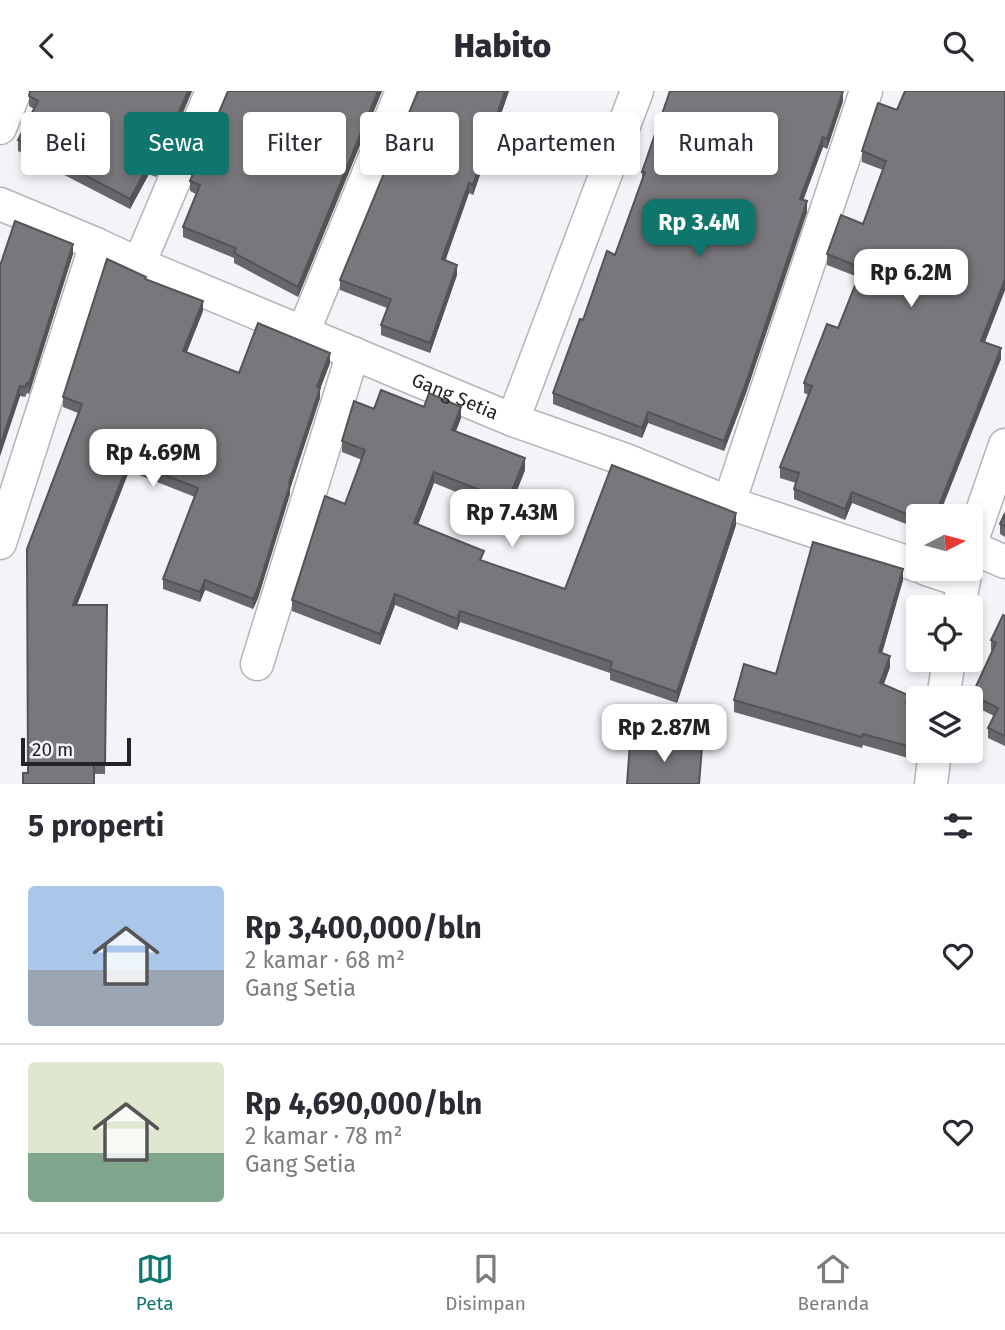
<!DOCTYPE html>
<html lang="id">
<head>
<meta charset="utf-8">
<style>
  body { margin:0; font-family:"Fira Sans",sans-serif; background:#f2f2f3; color:#2b2b33; height:100vh; display:flex; flex-direction:column; font-size:26px; white-space:nowrap }
  * { box-sizing:border-box; margin:0 }
  p { font-size:23px; color:#7c7c81 }
  .icon { flex:none; width:38px; height:38px; fill:none; stroke:currentColor; stroke-width:2; stroke-linecap:round; stroke-linejoin:round }
  .map { position:relative; height:693px; overflow:hidden }
  .details { display:flex; flex-direction:column; background:#fff; flex:1 }
  .details>* { flex:none }
  .top-card { position:absolute; left:21px; top:21px; width:964px; height:63px; display:flex; gap:14px }
  .needle { width:46px; rotate:84deg }
  .fabs { position:absolute; left:906px; top:413px; display:grid; gap:14px }
  .fabs a { display:grid; place-items:center; width:77px; height:77px; border-radius:7px; background:#fff; box-shadow:0 4px 10px #0003; font-size:35px }
  .scale { position:absolute; left:21px; bottom:18px; width:110px; box-sizing:border-box; padding-left:7px; border:4px solid #232224; border-top:0; font-size:19px; line-height:24px; white-space:nowrap; color:#232224; -webkit-text-stroke:5px #f5f3f8; paint-order:stroke }
  .price { position:absolute; translate:-50% -60px; padding:0 16px; border-radius:14px; background:#fff; color:#222; font-size:23px; line-height:46px; filter:drop-shadow(0 2px 4px #0008) }
  .price::after { content:''; position:absolute; left:50%; top:42px; width:21px; height:16px; margin-left:-10px; background:inherit; clip-path:polygon(0 0,100% 0,50% 100%) }
  .price.selected { background:#0f766e; color:#fff }
  ul { padding:0; list-style:none }
  li { display:flex; align-items:center; gap:21px; height:175px; padding:0 28px }
  li+li { border-top:2px solid #e1e1e2 }
  li span { display:grid; place-items:center; flex:none; width:196px; height:140px; border-radius:7px; color:#555 }
  li>.icon { margin-inline-start:auto }
  span .icon { width:84px; height:84px; fill:#fffc; stroke-width:1 }
  li b { font-size:30px }
  h2 { display:flex; justify-content:space-between; align-items:center; height:84px; padding:0 28px; font-size:30px }
  .tag { padding:0 24px; border-radius:7px; background:#fff; box-shadow:0 4px 10px #0003; font-size:24px; line-height:63px }
  .tag.selected { background:#0f766e; color:#fff }
  header { display:flex; justify-content:space-between; align-items:center; height:91px; padding:0 28px; background:#fff; font-size:32px; font-weight:800 }
  .tab-bar { display:flex; justify-content:space-around; align-items:center; height:98px; border-top:2px solid #e1e1e2; background:#fff; font-size:19px; color:#7c7c81 }
  .tab-bar a { display:grid; justify-items:center; gap:4px }
  .tab-bar .selected { color:#0f766e }
  .map>svg:first-child { display:block }
</style>
</head>
<body>
<header><svg class="icon" aria-label="back" viewBox="0 0 24 24"><path d="M15 5l-7 7 7 7"/></svg>Habito<svg class="icon" aria-label="search" viewBox="0 0 24 24"><circle cx="10" cy="10" r="6"/><path d="M15 15l6 6"/></svg></header>
<div class="map">
<svg width="1005" height="693" viewBox="0 0 1005 693">
  <rect width="100%" height="100%" fill="#f5f3f8"/>
  <g fill="none" stroke-linecap="round" stroke-linejoin="round">
    <defs>
      <g id="street">
        <path d="M0,37l15,-37"/>
        <path id="s1" d="M0,113l96,40 43,20 374,156 113,40 103,43 190,63"/>
        <path d="M139,173l73,-173"/>
        <path d="M303,242l99,-242"/>
        <path d="M513,329l124,-329"/>
        <path d="M729,412l137,-412"/>
        <path d="M0,452l96,-299"/>
        <path d="M971,452l34,-98"/>
        <path d="M971,456l34,15"/>
        <path d="M926,478l37,12"/>
        <path d="M959,516l7,-38"/>
        <path d="M257,573l96,-311"/>
        <path d="M943,607l6,-38"/>
        <path d="M931,693l4,-33"/>
      </g>
    </defs>
    <use href="#street" stroke="#b6b4b9" stroke-width="35"/>
    <use href="#street" stroke="#fff" stroke-width="32"/>
  </g>
  <path fill="#68666a" d="M192,0l-36,86 -7,-3 -19,35 -112,-58v-11l16,-31 -5,-3v-10z
    M382,0l-84,206 -64,-34v-5l-51,-21v-10l13,-33 -6,-3v-10z
    M418,0h91l-36,104 -4,-2 -24,68 12,14 -27,78 -49,-18v-10l6,-17 -47,-18v-10z
    M1005,0v199l-20,52 16,17 -82,157v13l-67,-26 -7,17 -51,-21v-10l2,-6 -16,-5v-11l29,-72 -5,-2v-10l34,-55 20,-51 -31,-12v-11l36,-30 20,-54 -21,-8v-11l35,-41z
    M843,10l-16,48 -4,-2 -20,53 4,12 -61,181 -22,58 -76,-28 -6,15 -89,-34v-11l30,-73 32,-65 27,-76v-7z
    M73,163l-44,140 -2,-1 -2,4 -5,-1 -20,60v-190z
    M146,188l57,32 -16,41 52,21 91,-10 -10,26v9l-30,91v5l-32,104 -5,11 -48,-19 -5,12 -37,-13v-10l32,-82 -66,-26 -52,134h30l-2,169 -77,-1 50,-360 -15,-6v-10z
    M424,316l37,11 -5,13 69,39 -17,43 -74,-30 -16,42 66,37 81,27 171,-64 -59,178 -67,-23v-7l-150,-51 -3,8 -62,-25 -15,40 -88,-34v-11l53,-96 17,-44 -20,-8v-11l32,-32z
    M1005,422v24l-5,-3v-10z
    M903,489l-21,73 8,14 -6,17 24,20 9,44 -2,12 -52,-15 -1,3 -128,-36v-12l42,-26z
    M1005,525v130l-17,-8v-10l6,-12 -22,-11v-10l20,-44 -1,-1v-10z"/>
  <path fill="#555356" d="M188,0h4l-36,86v-10z
    M378,0h4l-84,206v-10z
    M505,0h4l-36,104v-10z
    M843,0v10l-16,48v-10z
    M823,46v10l-23,62v-10z
    M149,73v10l-19,35v-10z
    M469,92v10l-27,77v-11z
    M807,110v11l-61,181 -22,58v-10z
    M73,153v10l-44,140v-10z
    M457,174v10l-27,78v-10z
    M1005,188v11l-24,61v-10z
    M203,210v10l-20,50v-10z
    M1001,257v11l-62,157h-4z
    M330,262v10l-10,26v9l-30,91v5l-32,104 -5,11v-10l36,-116 28,-96z
    M20,295v10l-20,60v-10z
    M461,316v11l-9,23v-11z
    M648,321v11l-6,15v-10z
    M525,367v12l-17,43v-12z
    M129,370v10l-56,144v-10z
    M434,381v11l-20,52v-12z
    M852,401v11l-7,17v-11z
    M736,422v12l-59,178v-11z
    M903,478v11l-24,84v-12z
    M205,489v10l-5,12v-10z
    M395,503v11l-15,40v-11z
    M460,520v11l-3,8v-11z
    M890,565v11l-10,27v-11z
    M919,642v11l-2,4 -2,12v-12l2,-11z"/>
  <path fill="#79777b" stroke="#555356" stroke-width="2" d="M30,0h158l-32,76 -7,-3 -19,35 -112,-59 20,-39 -9,-5z
    M228,0h150l-80,196 -64,-34 2,-5 -53,-21 17,-42 -10,-4z
    M418,0h87l-32,94 -4,-2 -27,76 15,6 -27,78 -49,-18 10,-26 -51,-19z
    M670,0h173l-16,48 -4,-2 -23,62 7,2 -61,182 -22,58 -76,-29 -6,16 -89,-35 27,-74 3,1 24,-69 8,4 30,-83h-3z
    M905,0h100v188l-24,62 20,7 -66,168h-16v3l-67,-27 -7,17 -51,-20 5,-16 -19,-6 32,-81 -8,-3 23,-59 11,4 24,-60 -35,-14 14,-39 22,9 23,-63 -24,-10 16,-48 19,7z
    M15,130l58,23 -44,140 -2,-1 -2,4 -5,-1 -20,60v-180z
    M107,168l39,18 -1,2 58,22 -20,50 56,22 19,-50 72,30 -13,34 3,1 -31,95 1,1 -32,104 -5,11 -48,-19 -5,12 -37,-13 35,-91 -69,-27 -56,144h34l-2,159h-11v20h-71v-11h5l-1,-224 55,-145 -19,-7z
    M381,299l43,17 5,-14 32,14 -9,23 73,28 -17,43 -74,-29 -20,51 70,28 -4,9 85,29 47,-124 124,48 -59,179 -67,-23 2,-7 -152,-51 -3,8 -62,-25 -15,40 -88,-34 33,-104 20,8 20,-54 -23,-9 12,-40 20,8z
    M1005,422v13l-5,-2z
    M813,451l90,27 -24,83 11,4 -10,27 28,12 -2,8 13,4v26l-2,4 -2,11 -52,-14 -1,3 -128,-37 10,-36 32,10z
    M1003,524l2,1v120l-17,-8 10,-20 -26,-13 24,-52 -5,-3z
    M630,652l72,4 -3,37h-72z"/>
  <g text-anchor="middle" stroke-width="5" stroke-linejoin="round" paint-order="stroke">
    <g font-size="19" fill="#232224" stroke="#f5f3f8">
      <text dy="7" stroke="none"><textPath href="#s1" startOffset="494">Gang Setia</textPath></text>
    </g>
  </g>
</svg>
<div class="fabs">
<a><svg class="needle" viewBox="-14 -14 28 28"><path d="M0-13l5 13h-10z" fill="#e53935"/><path d="M0 13l5-13h-10z" fill="#7c7c81"/></svg></a>
<a><svg class="icon" aria-label="locate" viewBox="0 0 24 24"><circle cx="12" cy="12" r="6"/><path d="M12 2v4M12 18v4M2 12h4M18 12h4"/></svg></a>
<a><svg class="icon" aria-label="layers" viewBox="0 0 24 24"><path d="M12 4l9 5-9 5-9-5zM3 14l9 5 9-5"/></svg></a>
</div>
<div class="scale">20 m</div>
<b class="price selected" style="left:699px;top:168px">Rp 3.4M</b>
<b class="price" style="left:911px;top:218px">Rp 6.2M</b>
<b class="price" style="left:153px;top:398px">Rp 4.69M</b>
<b class="price" style="left:512px;top:458px">Rp 7.43M</b>
<b class="price" style="left:664px;top:673px">Rp 2.87M</b>
<div class="top-card">
<a class="tag">Beli</a>
<a class="tag selected">Sewa</a>
<a class="tag">Filter</a>
<a class="tag">Baru</a>
<a class="tag">Apartemen</a>
<a class="tag">Rumah</a>
</div>
</div>
<section class="details">
<h2>5 properti<svg class="icon" aria-label="filters" viewBox="0 0 24 24"><path d="M4 7h16M4 17h16"/><circle cx="9" cy="7" r="2"/><circle cx="15" cy="17" r="2"/></svg></h2>
<ul>
<li><span style="background:linear-gradient(#a9c7e8 60%,#9aa5b1 0)"><svg class="icon" aria-label="home" viewBox="0 0 24 24"><path d="M3 11l9-7 9 7M6 9v11h12V9"/></svg></span><div><b>Rp 3,400,000/bln</b><p>2 kamar · 68 m²</p><p>Gang Setia</p></div><svg class="icon" aria-label="heart" viewBox="0 0 24 24"><path d="M12 20l-8-8c-3-5 5-10 8-4 3-6 11-1 8 4z"/></svg></li>
<li><span style="background:linear-gradient(#dfe7d0 65%,#7fa58c 0)"><svg class="icon" aria-label="home" viewBox="0 0 24 24"><path d="M3 11l9-7 9 7M6 9v11h12V9"/></svg></span><div><b>Rp 4,690,000/bln</b><p>2 kamar · 78 m²</p><p>Gang Setia</p></div><svg class="icon" aria-label="heart" viewBox="0 0 24 24"><path d="M12 20l-8-8c-3-5 5-10 8-4 3-6 11-1 8 4z"/></svg></li>
</ul>
</section>
<nav class="tab-bar">
<a class="selected"><svg class="icon" aria-label="map" viewBox="0 0 24 24"><path d="M3 6l6-2 6 2 6-2v14l-6 2-6-2-6 2zM9 4v14M15 6v14"/></svg>Peta</a>
<a><svg class="icon" aria-label="saved" viewBox="0 0 24 24"><path d="M7 4h10v16l-5-4-5 4z"/></svg>Disimpan</a>
<a><svg class="icon" aria-label="home" viewBox="0 0 24 24"><path d="M3 11l9-7 9 7M6 9v11h12V9"/></svg>Beranda</a>
</nav>
</body>
</html>
